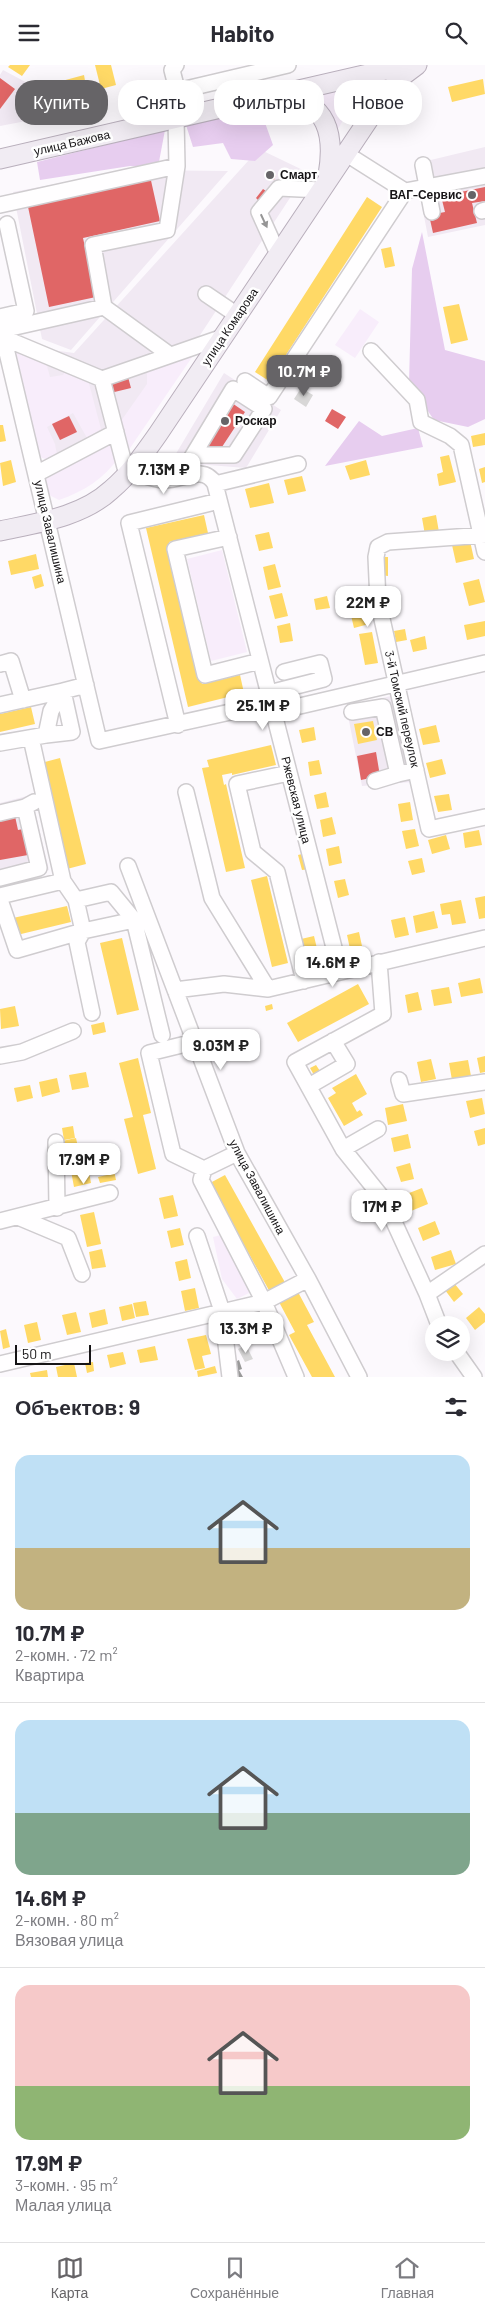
<!DOCTYPE html>
<html lang="ru">
<head>
<meta charset="utf-8">
<style>
  body { margin:0; font-family:Barlow,sans-serif; background:#f7f7f7; color:#2b2b33; height:100vh; display:flex; flex-direction:column; font-size:19px; white-space:nowrap }
  * { box-sizing:border-box; margin:0 }
  p { font-size:16px; color:#7c7c81 }
  .icon { flex:none; width:28px; height:28px; fill:none; stroke:currentColor; stroke-width:2; stroke-linecap:round; stroke-linejoin:round }
  .map { position:relative; height:1312px; overflow:hidden }
  .panel { display:flex; flex-direction:column; background:#fff; flex:1 }
  .panel>* { flex:none }
  .banner { position:absolute; left:15px; top:15px; width:455px; height:45px; display:flex; gap:10px }
  .fabs { position:absolute; left:425px; top:1251px; display:grid; gap:10px }
  .fabs a { display:grid; place-items:center; width:45px; height:45px; border-radius:50%; background:#fff; box-shadow:0 5px 20px #0002; font-size:25px }
  .scale { position:absolute; left:15px; bottom:12px; width:76px; box-sizing:border-box; padding-left:5px; border:2px solid #161416; border-top:0; font-size:14px; line-height:18px; white-space:nowrap; color:#161416; -webkit-text-stroke:4px #fff; paint-order:stroke }
  .price { position:absolute; translate:-50% -42px; padding:0 11px; border-radius:10px; background:#fff; color:#222; font-size:16px; line-height:32px; filter:drop-shadow(0 1px 2px #0008) }
  .price::after { content:''; position:absolute; left:50%; top:30px; width:15px; height:11px; margin-left:-8px; background:inherit; clip-path:polygon(0 0,100% 0,50% 100%) }
  .price.selected { background:#666467; color:#fff }
  ul { padding:0; list-style:none }
  li { display:grid; align-content:center; gap:10px; height:265px; padding:0 15px }
  li+li { border-top:1px solid #e1e1e2 }
  li span { display:grid; place-items:center; height:155px; border-radius:15px; color:#555 }
  li>.icon { margin-inline-start:auto }
  span .icon { width:90px; height:90px; fill:#fffc; stroke-width:1 }
  li b { font-size:21px }
  h2 { display:flex; justify-content:space-between; align-items:center; height:60px; padding:0 15px; font-size:21px }
  .chip { padding:0 18px; border-radius:20px; background:#fff; box-shadow:0 5px 20px #0002; font-size:18px; line-height:45px }
  .chip.selected { background:#666467; color:#fff }
  header { display:flex; justify-content:space-between; align-items:center; height:65px; padding:0 15px; background:#fff; font-size:22px; font-weight:700 }
  .dock { display:flex; justify-content:space-around; align-items:center; height:70px; border-top:1px solid #e1e1e2; background:#fff; font-size:14px; color:#7c7c81 }
  .dock a { display:grid; justify-items:center; gap:2px }
  .dock .selected { color:#666467 }
  .map>svg:first-child { display:block }
</style>
</head>
<body>
<header><svg class="icon" aria-label="menu" viewBox="0 0 24 24"><path d="M4 6h16M4 12h16M4 18h16"/></svg>Habito<svg class="icon" aria-label="search" viewBox="0 0 24 24"><circle cx="10" cy="10" r="6"/><path d="M15 15l6 6"/></svg></header>
<div class="map">
<svg width="485" height="1312" viewBox="0 0 485 1312">
  <rect width="100%" height="100%" fill="#fcf9fd"/>
  <path fill="#f1e9f3" d="M3,5l30,16 9,32 -42,8v-51z
    M485,82v78l-57,12 -14,-73z
    M259,84l48,23 -175,267 -79,50 -38,-144 59,8z
    M130,105l98,1 -157,179 -29,-11 -29,-147z
    M224,308l57,37 -35,58 -75,-6z
    M391,631l21,86 -50,4 -16,-80z
    M31,730l18,75 -49,12v-79z"/>
  <path fill="#f8edfb" d="M363,21l-28,48 -26,-37z
    M360,244l19,13 -24,36 -20,-13z
    M199,282l-73,107 -5,-33 26,-37v-18z
    M15,283l30,11 5,18 13,-2 5,-8 19,9 14,53 -14,9 -14,-25 -26,14 8,17 2,11 -9,5 -8,-3z
    M114,371l5,21c-14,21 -36,35 -60,43l-10,-5 -5,-21z
    M222,485l25,102 -36,9 -24,-102z
    M221,1170l30,57 -14,7 -15,-20 -9,-42z"/>
  <path fill="#e7cdef" d="M229,50l35,5 9,25 -18,16 -24,-2 -8,-16 -30,4 -7,-22z
    M165,65l-7,37 -28,-1 -90,14 -3,-18z
    M422,167l23,118 40,11v58l-17,8 -34,-7 -25,-37 3,-114z
    M359,356l23,15 36,-8 5,19 -98,19z"/>
  <path fill="#ffd966" d="M10,0h20l-8,11 -14,-9z
    M95,0h16l5,20 -15,4z
    M84,10l2,11 -8,2v4l-28,7 -3,-14z
    M483,14l2,15 -33,8 -4,-15z
    M367,132l15,10 -113,174 -14,-9z
    M391,182l4,19 -10,2 -4,-19z
    M459,239l9,36 -17,4 -8,-37z
    M0,360h3l3,16 -6,1z
    M485,368v12l-12,2 -2,-11z
    M449,390l7,27 -17,4 -2,-12 6,-2 -3,-15z
    M11,395l5,22 -13,4 -3,-23z
    M366,395l4,15 -20,5 -5,-14z
    M485,402v15l-3,1 -3,-14z
    M302,411l4,15 -18,4 -4,-15z
    M269,418l5,20 -24,5 -5,-19z
    M204,450l4,18 -39,9 33,142 38,-9 4,18 -56,14 -42,-179z
    M436,450l3,17 -14,3 -3,-17z
    M269,467l4,16 -14,3 -4,-16z
    M470,476l4,18 -18,4 -4,-18z
    M36,489l3,15 -28,6 -3,-14z
    M381,492h7v19l-8,-1z
    M275,499l6,23 -13,3 -5,-23z
    M41,509l3,12 -9,3 -3,-12z
    M479,514l6,23 -16,4 -6,-23z
    M282,528l6,23 -13,3 -6,-23z
    M327,531l3,12 -14,2 -2,-11z
    M364,538l5,21 -15,4 -5,-21z
    M485,556v15l-18,4 -3,-15z
    M290,558l3,18 -13,2 -3,-17z
    M405,564l2,11 -11,2 -2,-11z
    M372,567l6,31 -13,2 -6,-31z
    M425,571l2,13 -14,3 -3,-12z
    M31,642l4,17 -35,8v-18z
    M373,656l4,19 -19,4 -4,-20z
    M436,660l4,17 -17,3 -4,-16z
    M314,662l2,13 -14,3 -3,-13z
    M271,680l5,20 -44,10v-2l-10,2 2,10 2,-1 19,84 -19,4 -24,-104 7,-1 -2,-7z
    M60,693l26,106 -19,5 -26,-106z
    M442,694l4,15 -16,4 -4,-15z
    M319,695l3,14 -12,2 -2,-14z
    M326,727l3,15 -12,2 -3,-14z
    M449,729l3,16 -14,2 -4,-16z
    M410,737l3,18 -12,2 -3,-18z
    M332,752l4,17 -13,3 -3,-17z
    M415,764l4,17 -13,3 -4,-18z
    M479,765l3,15 -17,3 -2,-15z
    M446,770l4,14 -18,5 -4,-14z
    M339,781l3,17 -13,3 -3,-17z
    M306,788l4,16 -8,1 -4,-15z
    M422,793l3,14 -13,3 -4,-14z
    M267,811l21,87 -16,4 -21,-87z
    M345,814l4,16 -11,3 -4,-17z
    M485,831v22l-6,1 -4,-21z
    M461,835l5,23 -14,2 -2,-11 -8,1 -2,-11z
    M67,841l4,16 -54,13 -4,-17z
    M434,846l4,17 -22,5 -3,-17z
    M405,852l4,18 -14,3 -4,-18z
    M359,867l3,14 -12,3 -3,-14z
    M314,871l5,21 -13,3 -5,-21z
    M122,873l17,72 -22,5 -17,-72z
    M480,913l3,15 -22,4 -3,-14z
    M358,919l11,20 -71,38 -11,-19z
    M449,922l3,16 -18,3 -3,-16z
    M418,927l4,18 -14,3 -3,-18z
    M272,939l1,5 -7,2 -1,-5z
    M15,941l4,20 -18,3 -1,-20z
    M104,957l2,10 -13,3 -2,-10z
    M485,991v16l-5,1 -3,-15z
    M138,993l13,55 -8,2 13,54 -18,5 -14,-55 9,-2 -14,-54z
    M431,994l5,20 -15,3 -4,-20z
    M468,995l3,16 -19,4 -3,-17z
    M316,1000l4,6 -6,4 -4,-7z
    M86,1007l3,15 -17,3 -3,-15z
    M356,1009l11,20 -15,9 5,9 3,-2 3,5 -19,11 -16,-28 8,-5 -4,-5z
    M57,1013l3,14 -18,5 -3,-15z
    M30,1020l3,13 -16,4 -3,-14z
    M482,1033l3,16 -15,4 -4,-17z
    M403,1039l4,17 -19,4 -3,-17z
    M73,1061l2,12 -11,2 -2,-12z
    M485,1063v16l-7,2 -4,-15z
    M408,1069l3,14 -17,4 -3,-14z
    M76,1073l3,14 -14,3 -3,-14z
    M410,1098l4,16 -13,3 -5,-15z
    M113,1101l3,14 -16,3 -2,-6 9,-2 -2,-7z
    M88,1102l3,16 -17,4 -3,-16z
    M225,1110l62,111 -16,8 -61,-111z
    M422,1123l6,16 -17,7 -7,-16z
    M173,1130l5,21 -14,3 -5,-21z
    M94,1147l7,32 -14,3 -7,-32z
    M435,1156l5,13 -17,7 -5,-13z
    M180,1163l4,17 -13,3 -4,-17z
    M102,1184l4,18 -14,2 -3,-17z
    M451,1185l5,14 -21,6 -4,-13z
    M187,1194l4,19 -12,3 -4,-19z
    M454,1218l9,11 -9,8 -9,-12z
    M195,1223l4,20 -14,3 -4,-20z
    M298,1227l16,30 -7,3 28,52h-23l-23,-42 6,-3 -16,-30z
    M146,1236l3,14 -13,2 -3,-14z
    M132,1239l3,14 -13,3 -3,-14z
    M479,1242l6,7v8l-10,8 -9,-12z
    M105,1244l3,15 -16,4 -3,-15z
    M76,1247l5,20 -14,3 -5,-20z
    M37,1257l4,18 -13,3 -4,-18z
    M6,1264l4,18 -7,2 -3,-18z
    M206,1270l5,19 -9,2 3,12 -10,2 -8,-31z
    M155,1281l3,14 -18,3 -3,-13z
    M123,1287l3,12 -16,4 -3,-13z
    M93,1297l1,9 -7,2 -2,-10z
    M74,1298l3,14h-19l-2,-10z
    M215,1301l2,7 -19,4 -1,-6z
    M47,1305l1,7h-17l-1,-4z"/>
  <path fill="#e06666" d="M0,13l15,11 -15,20z
    M268,106l8,4 -2,5 -9,-4z
    M150,111l10,45 -77,17 13,59 -47,10 -22,-105z
    M485,122v14l-13,2 5,20 -44,10 -4,-18 16,-3 -4,-16z
    M263,124l6,4 -8,10 -5,-5z
    M128,312l3,11 -33,8 -3,-10z
    M229,336l16,11 -27,41 -16,-10z
    M332,344l14,8 -8,12 -13,-8z
    M69,351l8,16 -17,8 -8,-16z
    M376,687l4,24 -19,4 -4,-24z
    M15,751l3,14 5,-1 5,26 -28,5v-41z
    M260,1253l4,10 -12,5 -5,-9z"/>
  <path fill="#999" d="M246,1248l3,7 -18,8 -3,-7z
    M239,1295l3,9 -3,1 4,7h-11l-1,-13z"/>
  <path fill="#d8d7d7" d="M301,323l12,7 -7,12 -12,-8z
    M246,1280l7,14 -8,3 -7,-13z"/>
  <g fill="none" stroke-linecap="round" stroke-linejoin="round">
    <defs>
      <path id="minor" d="M176,0l-4,5 12,47
        M177,26l111,-26
        M345,88l60,38 80,-15
        M423,100l9,47
        M0,140l177,-39
        M482,146l3,-1
        M278,189l-19,-42 20,-24 42,2
        M206,229l31,21
        M104,242l66,48
        M0,252l26,-6 -19,-87
        M0,258l99,418 172,-38
        M2,265l102,-23 -11,-62 74,-15 10,-64 -1,-47
        M4,273l98,41
        M371,286l46,49 4,22 29,14 11,9 24,107
        M245,316l24,16 136,-206
        M131,406c10,3 23,9 34,9 17,0 39,-16 50,4l125,487
        M36,409l80,-42
        M127,410l-25,-96 121,-42
        M180,412l53,-88 31,20 -30,46h-40
        M215,419l83,-20
        M485,470l-97,7 -10,5 -2,10 2,44 51,228 56,-12
        M229,472l-54,12 30,126 55,-14
        M0,599l11,-3 12,39
        M269,628l55,-14 -4,-16 -36,9
        M0,640l63,-14 9,41 -26,3
        M274,647l211,-49
        M352,647l31,-5 15,67 18,-4
        M178,660l-49,-202 90,-22
        M31,673l32,143 13,19 7,31 -6,11 15,71
        M0,678l46,-8 5,-24 12,-20 23,-6
        M289,708l-52,11 16,68 24,20 27,109
        M375,716l23,-7
        M186,727l26,106 56,91
        M0,748l25,-6 9,-5
        M128,801l109,287 71,126 51,98
        M0,813l39,-10 -14,-61
        M0,831l63,-15
        M0,835l17,50 66,-19 51,-11
        M76,835l35,-8 23,28 28,115
        M379,897l4,52 -88,48 48,87 41,51 43,94 12,31
        M175,925l49,-6 44,5 217,-51
        M194,977l-45,11 24,101 31,15
        M0,991l22,-4 51,-21
        M399,1015l4,14 82,-12
        M309,1021l38,-22 -14,-23
        M56,1077l1,66
        M343,1084l35,-20
        M237,1088l-33,16 -3,11 63,122 32,75
        M18,1152l50,21 14,36
        M0,1156l110,-28
        M197,1171l25,75 8,66
        M427,1229l58,-40
        M457,1288l17,24
        M0,1299l264,-62 44,-23"/>
      <path id="major" d="M281,31c47,5 54,39 47,79
        M0,94l407,-94
        M0,466c37,-8 82,-14 111,-41 19,-16 33,-36 47,-56l223,-333 20,-24 16,-12"/>
    </defs>
    <use href="#minor" stroke="#cfcccf" stroke-width="18"/>
    <use href="#major" stroke="#b9afbc" stroke-width="21"/>
    <use href="#minor" stroke="#fffeff" stroke-width="15"/>
    <use href="#major" stroke="#f1ecf3" stroke-width="19"/>
  </g>
  <defs><path id="oneway-solid" d="M-6-.8H1V-3.2L6.5 0L1 3.2V.8H-6Z" transform="scale(1.25)"/></defs>
  <use fill="#969596" href="#oneway-solid" transform="translate(264 156) rotate(65)"/>
  <g fill="#666467" stroke="#fff" stroke-width="2">
    <circle cx="270" cy="110" r="5"/>
    <circle cx="472" cy="130" r="5"/>
    <circle cx="225" cy="356" r="5"/>
    <circle cx="366" cy="667" r="5"/>
  </g>
  <g text-anchor="middle" stroke-width="5" stroke-linejoin="round" paint-order="stroke">
    <g font-size="12" fill="#161416" stroke="#fff">
      <text transform="translate(72 78) rotate(-13)" y="4">улица Бажова</text>
      <text transform="translate(230 262) rotate(-56)" y="4">улица Комарова</text>
      <text transform="translate(50 467) rotate(77)" y="4">улица Завалишина</text>
      <text transform="translate(402 644) rotate(77)" y="4">3-й Томский переулок</text>
      <text transform="translate(296 735) rotate(76)" y="4">Ржевская улица</text>
      <text transform="translate(257 1122) rotate(62)" y="4">улица Завалишина</text>
    </g>
    <g font-size="12" font-weight="bold" fill="#161416" stroke="#fff" text-anchor="start">
      <text x="280" y="114">Смарт</text>
      <text x="462" y="134" text-anchor="end">ВАГ-Сервис</text>
      <text x="235" y="360">Роскар</text>
      <text x="376" y="671">СВ</text>
    </g>
  </g>
</svg>
<div class="fabs">
<a><svg class="icon" aria-label="layers" viewBox="0 0 24 24"><path d="M12 4l9 5-9 5-9-5zM3 14l9 5 9-5"/></svg></a>
</div>
<div class="scale">50 m</div>
<b class="price selected" style="left:304px;top:332px">10.7M ₽</b>
<b class="price" style="left:164px;top:430px">7.13M ₽</b>
<b class="price" style="left:368px;top:563px">22M ₽</b>
<b class="price" style="left:263px;top:666px">25.1M ₽</b>
<b class="price" style="left:333px;top:923px">14.6M ₽</b>
<b class="price" style="left:221px;top:1006px">9.03M ₽</b>
<b class="price" style="left:84px;top:1120px">17.9M ₽</b>
<b class="price" style="left:382px;top:1167px">17M ₽</b>
<b class="price" style="left:246px;top:1289px">13.3M ₽</b>
<div class="banner">
<a class="chip selected">Купить</a>
<a class="chip">Снять</a>
<a class="chip">Фильтры</a>
<a class="chip">Новое</a>
</div>
</div>
<section class="panel">
<h2>Объектов: 9<svg class="icon" aria-label="filters" viewBox="0 0 24 24"><path d="M4 7h16M4 17h16"/><circle cx="9" cy="7" r="2"/><circle cx="15" cy="17" r="2"/></svg></h2>
<ul>
<li><span style="background:linear-gradient(#bfe0f5 60%,#c2b280 0)"><svg class="icon" aria-label="home" viewBox="0 0 24 24"><path d="M3 11l9-7 9 7M6 9v11h12V9"/></svg></span><div><b>10.7M ₽</b><p>2-комн. · 72 m²</p><p>Квартира</p></div></li>
<li><span style="background:linear-gradient(#bfe0f5 60%,#7fa58c 0)"><svg class="icon" aria-label="home" viewBox="0 0 24 24"><path d="M3 11l9-7 9 7M6 9v11h12V9"/></svg></span><div><b>14.6M ₽</b><p>2-комн. · 80 m²</p><p>Вязовая улица</p></div></li>
<li><span style="background:linear-gradient(#f6c9c9 65%,#8fb573 0)"><svg class="icon" aria-label="home" viewBox="0 0 24 24"><path d="M3 11l9-7 9 7M6 9v11h12V9"/></svg></span><div><b>17.9M ₽</b><p>3-комн. · 95 m²</p><p>Малая улица</p></div></li>
</ul>
</section>
<nav class="dock">
<a class="selected"><svg class="icon" aria-label="map" viewBox="0 0 24 24"><path d="M3 6l6-2 6 2 6-2v14l-6 2-6-2-6 2zM9 4v14M15 6v14"/></svg>Карта</a>
<a><svg class="icon" aria-label="saved" viewBox="0 0 24 24"><path d="M7 4h10v16l-5-4-5 4z"/></svg>Сохранённые</a>
<a><svg class="icon" aria-label="home" viewBox="0 0 24 24"><path d="M3 11l9-7 9 7M6 9v11h12V9"/></svg>Главная</a>
</nav>
</body>
</html>
